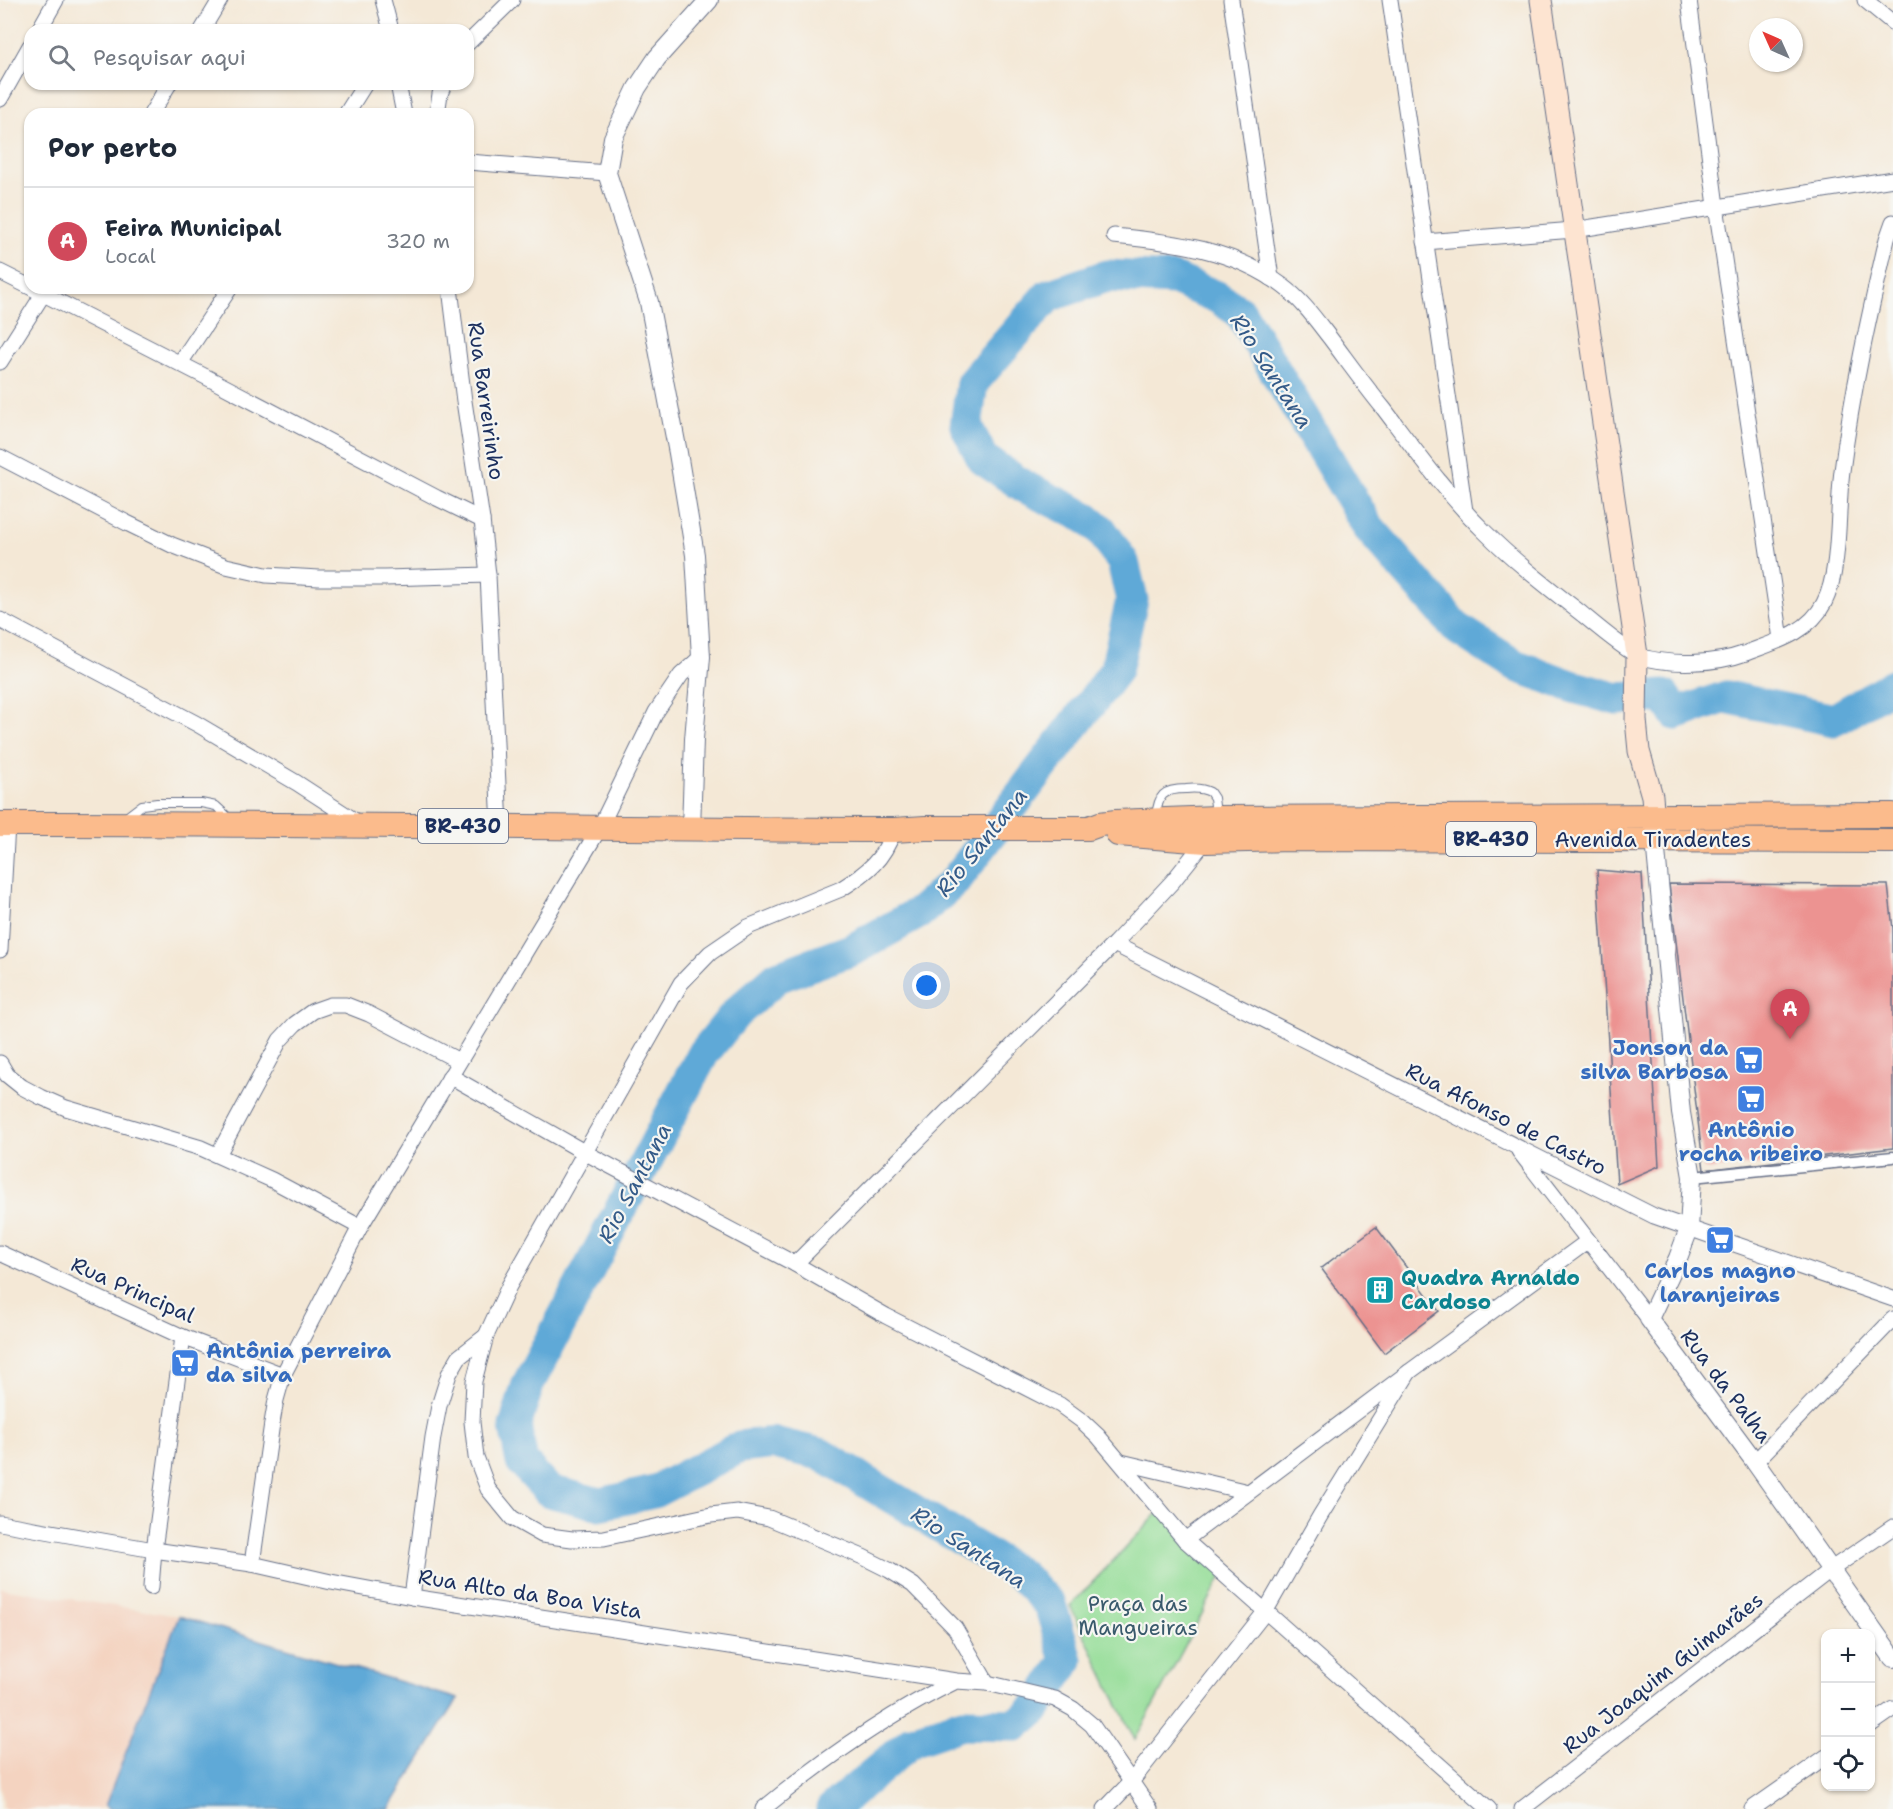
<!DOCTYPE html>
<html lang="pt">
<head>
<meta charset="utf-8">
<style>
	body { margin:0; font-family:"Shantell Sans",sans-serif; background:#f6f6f7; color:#1f2937 }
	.controls { position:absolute; right:18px; bottom:18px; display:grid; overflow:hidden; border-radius:12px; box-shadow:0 2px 4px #0004 }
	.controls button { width:54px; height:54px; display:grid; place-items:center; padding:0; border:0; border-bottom:2px solid #e0e1e3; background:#fff; color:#1f2937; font:30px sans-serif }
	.compass { position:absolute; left:1749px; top:18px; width:54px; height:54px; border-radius:50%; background:#fff; box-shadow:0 2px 4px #0004; rotate:315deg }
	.you { position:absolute; left:927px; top:986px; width:21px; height:21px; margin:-15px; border:4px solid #fff; border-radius:50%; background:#1a73e8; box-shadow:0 0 0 9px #1a73e833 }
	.badge { display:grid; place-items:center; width:39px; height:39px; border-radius:50%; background:#d1495b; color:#fff; font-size:20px; font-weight:700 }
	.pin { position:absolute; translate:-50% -50px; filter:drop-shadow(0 2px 3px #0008) }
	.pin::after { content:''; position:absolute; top:32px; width:21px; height:18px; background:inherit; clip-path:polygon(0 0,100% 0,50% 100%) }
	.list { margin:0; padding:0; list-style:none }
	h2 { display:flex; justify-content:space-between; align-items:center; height:78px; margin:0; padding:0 24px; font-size:26px }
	h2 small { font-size:20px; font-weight:400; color:#747a83 }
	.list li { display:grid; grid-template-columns:39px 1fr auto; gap:18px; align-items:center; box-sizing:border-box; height:108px; padding:0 24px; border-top:2px solid #e0e1e3 }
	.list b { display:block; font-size:22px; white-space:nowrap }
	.list p { margin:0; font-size:20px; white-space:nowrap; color:#747a83 }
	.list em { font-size:20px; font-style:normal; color:#747a83 }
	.icon { flex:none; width:33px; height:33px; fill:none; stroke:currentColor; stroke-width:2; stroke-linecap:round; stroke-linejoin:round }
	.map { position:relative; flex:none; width:1893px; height:1809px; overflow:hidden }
	.search { position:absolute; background:#fff; box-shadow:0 2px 4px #0004; left:24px; top:24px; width:450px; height:66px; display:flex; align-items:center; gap:15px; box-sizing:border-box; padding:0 21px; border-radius:18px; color:#747a83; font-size:22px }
	.panel { position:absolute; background:#fff; box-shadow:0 2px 4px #0004; left:24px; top:108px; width:450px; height:186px; border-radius:18px }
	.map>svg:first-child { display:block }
	.built { fill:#f4d3c0 }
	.green { fill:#94dd97; stroke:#58867a; stroke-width:1.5 }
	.water { fill:#5fa9d7; stroke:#3d6c9a; stroke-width:1.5 }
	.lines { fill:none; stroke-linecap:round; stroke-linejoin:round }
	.river { stroke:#5fa9d7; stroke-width:33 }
	.building { fill:#ec9391 }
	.service-casing { stroke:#677088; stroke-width:10 }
	.pedestrian-casing { stroke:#677088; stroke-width:13 }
	.minor-casing { stroke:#677088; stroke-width:17 }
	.tertiary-casing { stroke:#677088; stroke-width:20 }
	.secondary-casing { stroke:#677088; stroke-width:23 }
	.primary-casing { stroke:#677088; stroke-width:26 }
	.service { stroke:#fff; stroke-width:8 }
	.pedestrian { stroke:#fff; stroke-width:10 }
	.minor { stroke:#fff; stroke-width:15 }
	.tertiary { stroke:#fff; stroke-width:18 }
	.secondary { stroke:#fde4d1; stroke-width:21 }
	.primary { stroke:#fbbb8c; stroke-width:24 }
	.labels { text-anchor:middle; stroke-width:4.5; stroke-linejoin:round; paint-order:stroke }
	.shield { fill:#f6f6f2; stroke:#5d6b8a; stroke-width:1.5 }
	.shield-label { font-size:20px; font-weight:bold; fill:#1b2f5e }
	.street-label { font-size:21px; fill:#1b2f5e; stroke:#f6f6f2 }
	.shop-label { font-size:21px; font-weight:bold; fill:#366cbe; stroke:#f6f6f2 }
	.culture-label { font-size:21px; font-weight:bold; fill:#0d838f; stroke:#f6f6f2; text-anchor:start }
	.park-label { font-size:21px; fill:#395a6c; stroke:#f6f6f2 }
	.water-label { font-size:22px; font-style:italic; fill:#335a88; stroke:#f6f6f2 }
</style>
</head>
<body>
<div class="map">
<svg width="1893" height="1809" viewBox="0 0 1893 1809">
	<rect width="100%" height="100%" fill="#f6f6f2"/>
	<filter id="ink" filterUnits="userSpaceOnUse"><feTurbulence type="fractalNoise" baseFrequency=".0167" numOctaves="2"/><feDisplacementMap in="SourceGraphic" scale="12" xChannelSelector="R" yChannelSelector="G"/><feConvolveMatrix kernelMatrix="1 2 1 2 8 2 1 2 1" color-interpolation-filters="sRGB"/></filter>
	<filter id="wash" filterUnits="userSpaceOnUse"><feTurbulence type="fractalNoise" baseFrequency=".008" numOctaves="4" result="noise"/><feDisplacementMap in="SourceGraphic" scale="24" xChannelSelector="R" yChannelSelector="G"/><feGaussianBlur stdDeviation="1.35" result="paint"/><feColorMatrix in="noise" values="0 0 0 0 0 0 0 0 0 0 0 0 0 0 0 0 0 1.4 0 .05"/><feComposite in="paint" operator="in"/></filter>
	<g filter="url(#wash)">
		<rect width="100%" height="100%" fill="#f4e8d6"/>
		<path class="built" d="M0,1588L179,1616L105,1806L100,1809H4L0,1779Z"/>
		<path class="green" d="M1163,1508L1229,1563L1135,1740L1070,1606Z"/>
		<path class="water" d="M179,1616L458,1699L389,1809H110L105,1806Z"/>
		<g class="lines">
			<path class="river" d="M832,1809L912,1741L962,1724L1016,1725L1036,1708L1067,1660L1050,1605L1021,1575L820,1454L774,1443L740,1447L654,1492L600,1504L549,1491L522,1462L515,1426L528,1384L703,1054L736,1013L777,977L854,949L920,912L955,881L1116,670L1132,600L1123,562L1101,530L1087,518L1025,487L983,459L966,426L972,383L1048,296L1107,276L1174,279L1217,297L1240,312L1369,528L1458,629L1514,665L1574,687L1617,699L1664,696L1676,714L1726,697L1834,720L1893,685"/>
		</g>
		<g id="blocks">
			<g class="building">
				<path d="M1597,870L1642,874L1659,1166L1617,1184Z"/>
				<path d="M1669,884L1888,885L1893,929V1148L1704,1170Z"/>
				<path d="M1376,1227L1439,1311L1384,1353L1321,1268Z"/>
			</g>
		</g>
	</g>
	<g filter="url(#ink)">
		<use href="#blocks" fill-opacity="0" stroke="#677088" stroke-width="1.5"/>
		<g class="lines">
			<g class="service-casing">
				<g id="service">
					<path d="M1156,817C1158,795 1163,789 1186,789C1194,788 1202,788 1210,792L1214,798L1216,814"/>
					<path d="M125,818L142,805L157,803H201L216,806L231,820"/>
				</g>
			</g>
			<g class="pedestrian-casing">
				<path id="pedestrian" d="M1692,1177L1893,1157"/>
			</g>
			<g class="minor-casing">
				<g id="minor">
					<path d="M383,0L391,30"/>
					<path d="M1231,0L1271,278"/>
					<path d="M1390,0L1465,511"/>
					<path d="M1689,0L1716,206L1781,639"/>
					<path d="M1865,0L1893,23"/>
					<path d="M39,30L56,0"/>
					<path d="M202,30L220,0"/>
					<path d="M468,43L512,0"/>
					<path d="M398,84L404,114"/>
					<path d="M0,99L30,46"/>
					<path d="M151,114L169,84"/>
					<path d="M346,114L365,84"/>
					<path d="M437,114L440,94L444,84"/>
					<path d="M468,162L607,173"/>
					<path d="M1114,236C1173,242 1234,249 1283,286C1302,300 1316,320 1330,338C1348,362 1365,386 1384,409C1415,450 1448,496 1485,532C1515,562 1549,588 1582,614C1594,624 1626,651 1639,656C1670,666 1716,664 1746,653C1775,642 1809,633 1824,603C1841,571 1837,508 1842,471C1852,392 1869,316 1887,239L1893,222"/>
					<path d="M1425,242L1574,230L1893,179"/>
					<path d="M0,272L30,287"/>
					<path d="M32,288L210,379L437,498L482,520L488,575L500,827"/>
					<path d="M450,288L464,401L482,520"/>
					<path d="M0,362L47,288"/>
					<path d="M180,363L230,288"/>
					<path d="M0,457L127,523L172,545L226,566L266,575L319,578H385L488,575"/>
					<path d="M0,620L197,724L297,783L360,824"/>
					<path d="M894,830C883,860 868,872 841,889L748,927L710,953L681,983L509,1286L486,1336L474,1381L472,1422L476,1457L488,1489L512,1518L542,1535L572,1539L604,1538L711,1515L737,1512L769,1518L863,1557L889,1570L913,1585L955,1628L987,1683"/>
					<path d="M1114,944L1654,1216L1893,1299"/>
					<path d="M0,950L7,824"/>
					<path d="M0,1063L7,1075L22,1087L41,1097L66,1108L201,1148L272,1180L360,1227"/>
					<path d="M450,1076L584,1152L795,1264L886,1316L1060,1405L1082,1421L1098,1436L1185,1540L1489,1809"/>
					<path d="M1519,1151L1649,1319"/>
					<path d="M218,1155L280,1040L295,1024L313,1011L330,1005H346L369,1014L459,1061"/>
					<path d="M0,1253L183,1337L283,1375"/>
					<path d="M795,1264L1114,944L1173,881L1209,836"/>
					<path d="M1121,1462L1248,1492"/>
					<path d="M1755,1462L1893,1319"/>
					<path d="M0,1523L154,1550L252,1564L331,1582L412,1597L956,1681L987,1683L1055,1699L1073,1709L1092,1725L1150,1809"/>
					<path d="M1185,1540L1409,1372L1588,1241"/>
					<path d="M252,1564L272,1423L276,1400L283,1375L360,1227L599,829L656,712L681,675L701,657"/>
					<path d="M151,1587L154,1550L183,1337"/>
					<path d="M412,1597L433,1437L439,1406L449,1374L459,1357L486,1336"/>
					<path d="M1870,1725L1893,1709"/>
					<path d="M763,1809C823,1760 886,1715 956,1681"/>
					<path d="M1105,1809L1131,1782L1265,1612L1320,1516L1409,1372"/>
					<path d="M1522,1809L1830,1570L1893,1527"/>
					<path d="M1752,1809L1826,1757"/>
				</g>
			</g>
			<g class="tertiary-casing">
				<g id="tertiary">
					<path d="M691,829L694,739L701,657L695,555L678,453L649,302L607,173L613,138L637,88L657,58L709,0"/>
					<path d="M1655,840L1681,1113L1692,1177L1689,1229L1678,1258L1649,1319L1755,1462L1893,1658"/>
				</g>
			</g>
			<g class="secondary-casing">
				<path id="secondary" d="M1541,0L1637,655L1636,720L1639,751L1652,796L1655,833"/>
			</g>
			<g class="primary-casing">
				<g id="primary">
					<path d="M0,824C298,823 596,829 894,830L925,828H1089L1100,824L1116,822L1216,818L1893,815"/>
					<path d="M1118,834L1206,841L1289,839L1893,841"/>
				</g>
			</g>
			<use href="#service" class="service"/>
			<use href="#pedestrian" class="pedestrian"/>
			<use href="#minor" class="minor"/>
			<use href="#tertiary" class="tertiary"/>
			<use href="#secondary" class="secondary"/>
			<use href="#primary" class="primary"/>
		</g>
	</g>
	<defs>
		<g id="supermarket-square" transform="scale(1.5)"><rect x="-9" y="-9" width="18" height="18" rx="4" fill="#3f7fe0" stroke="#f6f6f2"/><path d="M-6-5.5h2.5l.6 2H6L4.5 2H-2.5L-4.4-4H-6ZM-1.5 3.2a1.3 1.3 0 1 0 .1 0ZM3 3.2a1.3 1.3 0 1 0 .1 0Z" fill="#fff"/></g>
		<g id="building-square" transform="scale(1.5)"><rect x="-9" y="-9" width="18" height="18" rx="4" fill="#0f9aa8" stroke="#f6f6f2"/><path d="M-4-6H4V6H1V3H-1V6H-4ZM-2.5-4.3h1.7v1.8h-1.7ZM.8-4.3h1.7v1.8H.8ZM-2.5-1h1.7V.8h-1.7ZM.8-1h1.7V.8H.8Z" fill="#fff"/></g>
	</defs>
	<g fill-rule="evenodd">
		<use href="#supermarket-square" x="1749" y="1060"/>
		<use href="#supermarket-square" x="1751" y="1099"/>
		<use href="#supermarket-square" x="1720" y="1240"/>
		<use href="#building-square" x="1380" y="1290"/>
		<use href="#supermarket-square" x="185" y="1363"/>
	</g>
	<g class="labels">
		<g class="shield">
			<rect x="418" y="809" width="90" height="34" rx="4.5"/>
			<rect x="1446" y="822" width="90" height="34" rx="4.5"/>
		</g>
		<g class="shield-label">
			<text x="463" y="833">BR-430</text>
			<text x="1491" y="846">BR-430</text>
		</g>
		<g class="street-label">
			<text transform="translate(486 401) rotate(82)" y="7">Rua Barreirinho</text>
			<text x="1653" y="847">Avenida Tiradentes</text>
			<text transform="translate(1506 1119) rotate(27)" y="7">Rua Afonso de Castro</text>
			<text transform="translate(133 1290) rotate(24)" y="7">Rua Principal</text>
			<text transform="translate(1726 1386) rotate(53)" y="7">Rua da Palha</text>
			<text transform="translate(530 1594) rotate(9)" y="7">Rua Alto da Boa Vista</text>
			<text transform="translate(1663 1673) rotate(-38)" y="7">Rua Joaquim Guimarães</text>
		</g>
		<g class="shop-label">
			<text x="1728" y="1055" text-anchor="end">Jonson da<tspan x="1728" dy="24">silva Barbosa</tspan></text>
			<text x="1751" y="1137">Antônio<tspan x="1751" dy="24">rocha ribeiro</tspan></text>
			<text x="1720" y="1278">Carlos magno<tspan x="1720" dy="24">laranjeiras</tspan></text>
			<text x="206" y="1358" text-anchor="start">Antônia perreira<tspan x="206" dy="24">da silva</tspan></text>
		</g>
		<g class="culture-label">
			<text x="1401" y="1285">Quadra Arnaldo<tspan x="1401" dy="24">Cardoso</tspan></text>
		</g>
		<g class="park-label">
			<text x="1138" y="1611">Praça das<tspan x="1138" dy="24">Mangueiras</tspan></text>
		</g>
		<g class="water-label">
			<text transform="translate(1272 371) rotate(57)" y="8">Rio Santana</text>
			<text transform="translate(981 842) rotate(-51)" y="8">Rio Santana</text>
			<text transform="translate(634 1183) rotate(-62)" y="8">Rio Santana</text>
			<text transform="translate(969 1547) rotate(33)" y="8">Rio Santana</text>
		</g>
	</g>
</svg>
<div class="controls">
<button>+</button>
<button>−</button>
<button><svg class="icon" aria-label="locate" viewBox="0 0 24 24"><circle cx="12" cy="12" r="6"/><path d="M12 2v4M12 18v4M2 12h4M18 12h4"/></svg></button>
</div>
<svg class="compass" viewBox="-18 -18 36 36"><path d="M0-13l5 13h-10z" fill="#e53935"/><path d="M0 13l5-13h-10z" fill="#747a83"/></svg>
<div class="you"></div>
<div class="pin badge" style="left:1790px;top:1039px">A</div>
<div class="search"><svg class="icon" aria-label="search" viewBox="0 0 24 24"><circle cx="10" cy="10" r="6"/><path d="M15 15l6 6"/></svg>Pesquisar aqui</div>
<section class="panel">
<h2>Por perto<small></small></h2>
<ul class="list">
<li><span class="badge">A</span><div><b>Feira Municipal</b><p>Local</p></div><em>320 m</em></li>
</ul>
</section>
</div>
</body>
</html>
